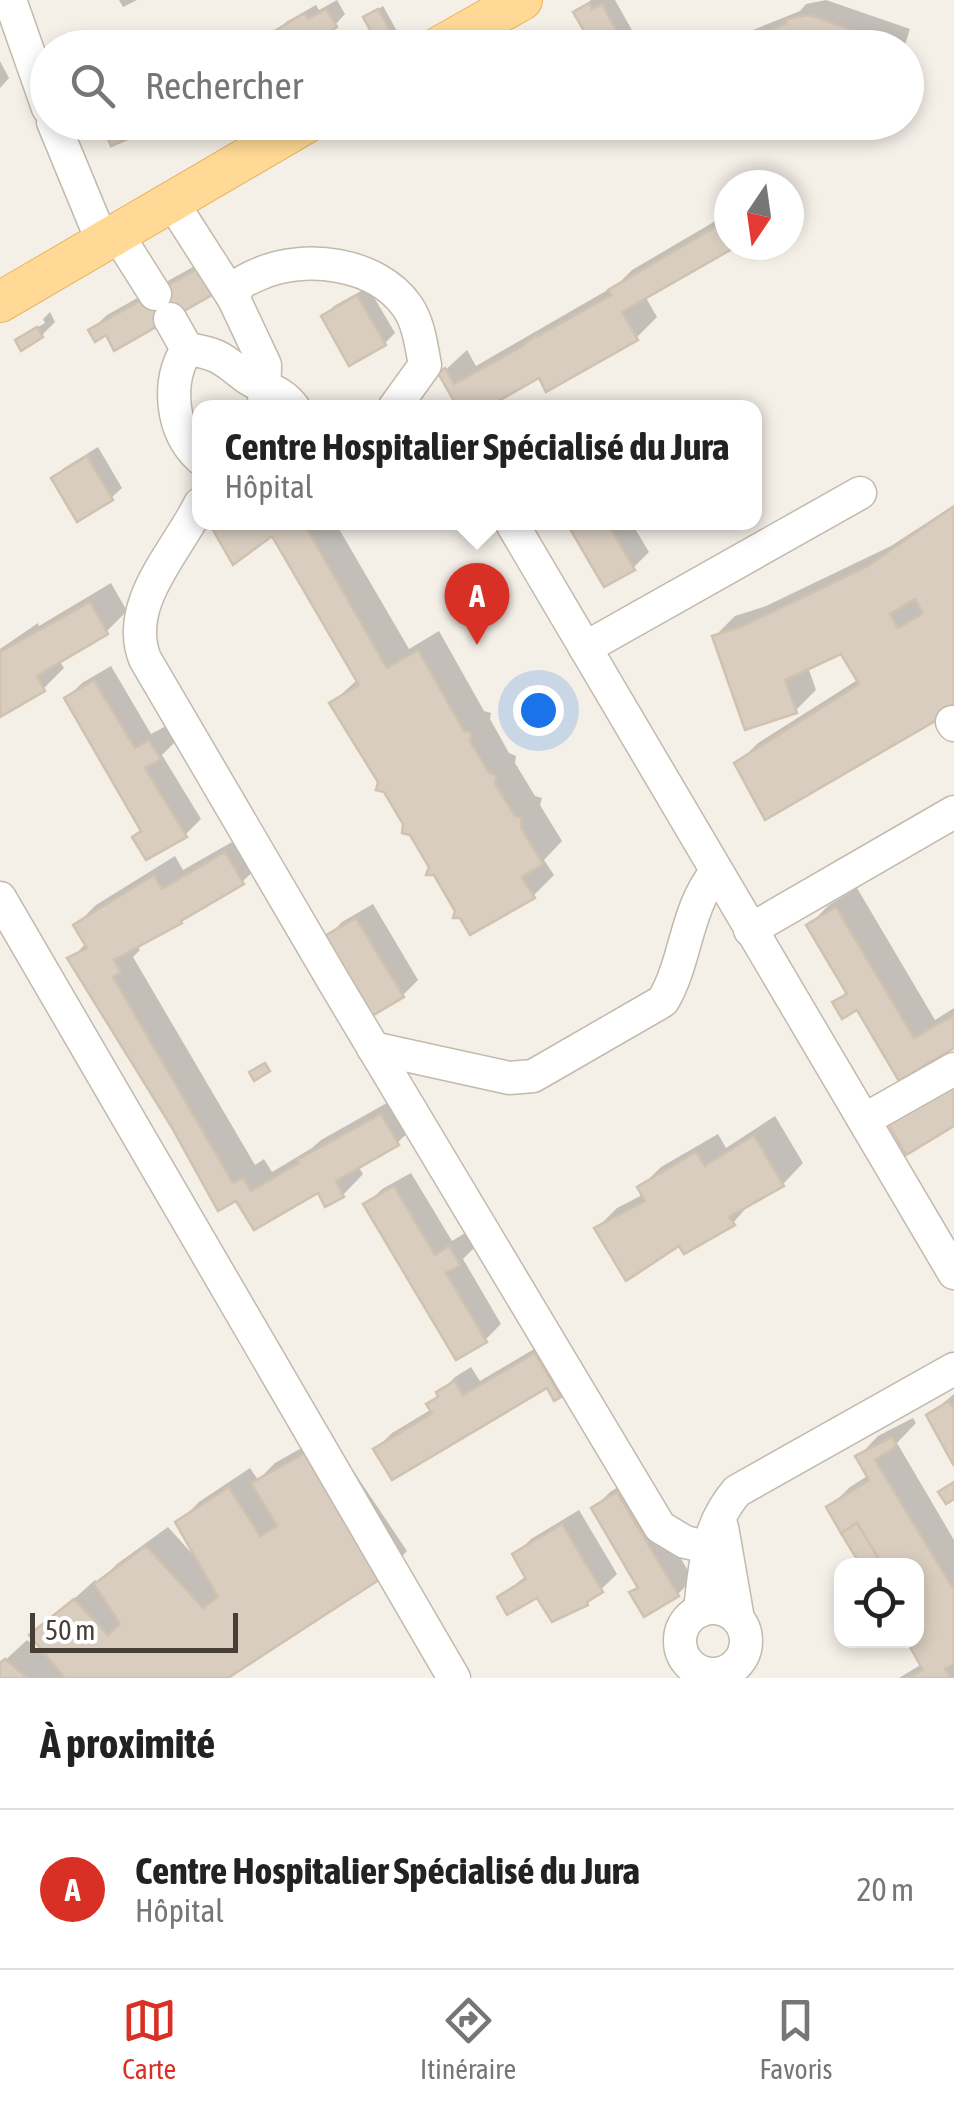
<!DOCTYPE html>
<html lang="fr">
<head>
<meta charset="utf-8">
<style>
	body { margin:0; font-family:"Asap Condensed",sans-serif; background:#f6f6f6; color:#222 }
	.controls { position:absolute; right:30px; bottom:30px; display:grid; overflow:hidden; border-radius:20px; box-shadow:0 5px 15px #0003 }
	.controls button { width:90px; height:90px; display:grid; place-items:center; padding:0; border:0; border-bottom:2px solid #e0e0e0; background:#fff; color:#222; font:50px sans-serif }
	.compass { position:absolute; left:714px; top:170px; width:90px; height:90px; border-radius:50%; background:#fff; box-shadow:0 5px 15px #0003; rotate:193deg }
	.scale { position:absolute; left:30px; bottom:25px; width:208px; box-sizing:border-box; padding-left:10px; border:5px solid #473f35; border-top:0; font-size:28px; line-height:35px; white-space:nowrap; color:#473f35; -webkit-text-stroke:8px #fff; paint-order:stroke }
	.you { position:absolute; left:538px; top:710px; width:35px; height:35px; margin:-25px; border:8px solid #fff; border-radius:50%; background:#1a73e8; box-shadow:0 0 0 15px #1a73e833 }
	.badge { display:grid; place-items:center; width:65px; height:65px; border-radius:50%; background:#d93025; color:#fff; font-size:32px; font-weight:700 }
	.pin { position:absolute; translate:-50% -82px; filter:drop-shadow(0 2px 5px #0008) }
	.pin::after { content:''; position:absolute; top:52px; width:35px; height:30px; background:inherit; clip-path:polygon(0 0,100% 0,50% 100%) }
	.popup { position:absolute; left:192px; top:400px; width:570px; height:130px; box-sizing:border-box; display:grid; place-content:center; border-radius:20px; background:#fff; filter:drop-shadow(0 2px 8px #0005); font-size:32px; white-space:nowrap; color:#767676 }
	.popup b { font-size:38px; color:#222 }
	.popup::after { content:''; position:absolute; left:50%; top:100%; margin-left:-20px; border:20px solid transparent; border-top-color:#fff }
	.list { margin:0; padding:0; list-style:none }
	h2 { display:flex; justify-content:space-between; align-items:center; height:130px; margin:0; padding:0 40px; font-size:42px }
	h2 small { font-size:32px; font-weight:400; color:#767676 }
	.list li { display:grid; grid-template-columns:65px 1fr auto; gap:30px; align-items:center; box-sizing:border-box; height:160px; padding:0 40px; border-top:2px solid #e0e0e0 }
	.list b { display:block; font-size:38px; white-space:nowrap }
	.list p { margin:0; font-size:32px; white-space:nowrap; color:#767676 }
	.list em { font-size:32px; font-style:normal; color:#767676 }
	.icon { flex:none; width:55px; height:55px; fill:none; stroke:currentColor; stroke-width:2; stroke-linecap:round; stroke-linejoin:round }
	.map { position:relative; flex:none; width:954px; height:1678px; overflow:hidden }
	.search { position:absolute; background:#fff; box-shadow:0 5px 15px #0003; left:30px; right:30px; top:30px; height:110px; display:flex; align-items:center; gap:25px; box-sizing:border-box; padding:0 35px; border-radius:55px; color:#767676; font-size:38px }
	.sheet { height:290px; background:#fff }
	nav { display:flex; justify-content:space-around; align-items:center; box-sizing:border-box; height:140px; border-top:2px solid #e0e0e0; background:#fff; font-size:28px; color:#767676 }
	nav a { display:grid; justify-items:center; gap:5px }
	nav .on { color:#d93025 }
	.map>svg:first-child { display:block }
	.shadow { fill:#0003 }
	.building { fill:#d9cdbf; stroke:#d1c1af; stroke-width:2.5; fill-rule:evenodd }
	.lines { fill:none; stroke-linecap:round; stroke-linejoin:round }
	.minor-casing { stroke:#c3b9ac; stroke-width:35 }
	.major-casing { stroke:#e8b561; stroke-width:42 }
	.minor { stroke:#fff; stroke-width:32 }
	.major { stroke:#ffd995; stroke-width:40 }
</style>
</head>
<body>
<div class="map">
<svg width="954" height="1678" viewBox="0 0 954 1678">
	<rect width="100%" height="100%" fill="#f4efe7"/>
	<g class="shadow">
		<path d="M119,0H137L123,7Z"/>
		<path d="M337,0L345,14L335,25L276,32L286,22L316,5L319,10Z"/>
		<path d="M591,0H615L642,48H596L576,13Z"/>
		<path d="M826,0L910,29L904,48H724L733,38L800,11L806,4Z"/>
		<path d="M383,6L397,31L393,36L366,17Z"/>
		<path d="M61,41L63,48H50L54,43Z"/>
		<path d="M0,61L9,78L0,88Z"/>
		<path d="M104,122H153L139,127L131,135Z"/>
		<path d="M729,213V245H734L645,296L657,317L636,338L540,374L481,408L441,374L467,350L476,366L618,284L632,270Z"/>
		<path d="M218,253L231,274L106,332L91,330L107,315Z"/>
		<path d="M368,287L395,333L385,343L324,316L334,306Z"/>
		<path d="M50,312L55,322L42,335L22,336L45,323L43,319Z"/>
		<path d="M560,400L564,408H546Z"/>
		<path d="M98,447L122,488L111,498L54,478L64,468Z"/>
		<path d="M954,505V707L737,764L758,743L859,679L842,651L808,667L816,690L795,711L715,636L735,616L766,606L891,546Z"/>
		<path d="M213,522H335L409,649L439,631L484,711L491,713L490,719L509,753L516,756L515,763L535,796L542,798L540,805L562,841L544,860L554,875L533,896L458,910L332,703L358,679L273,532Z"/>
		<path d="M569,522H631L649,552L633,568Z"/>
		<path d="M111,583L127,611L106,632L59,660L64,668L43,689L0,714V649L38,623L39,626Z"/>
		<path d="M111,666L151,734L166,726L175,742L162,755L201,819L185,835L143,829L67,698L82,683Z"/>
		<path d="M246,834L263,862L242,882L137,945L140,950L133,957L255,1165L264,1159L272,1172L312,1148L321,1140L401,1095L418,1123L397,1143L358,1166L363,1174L343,1195L319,1190L237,1197L174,1125L71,959L86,943L76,925L96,905L175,856L183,870Z"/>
		<path d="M857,888L935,1020L954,1008V1046L900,1077L858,1007L835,1003L848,990L809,925L829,905Z"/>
		<path d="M373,904L418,980L403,995L326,938L342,922Z"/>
		<path d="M775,1116L803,1163L783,1184L752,1201L733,1223L680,1243L597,1228L617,1208L644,1194L640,1188L661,1167L718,1134L726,1148Z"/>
		<path d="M411,1173L452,1241L465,1233L474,1248L463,1259L501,1324L485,1340L366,1205L382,1189Z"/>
		<path d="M551,1339L575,1380L560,1395L548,1385L376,1449L392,1433L432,1409L429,1404L455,1377L471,1367L480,1381Z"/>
		<path d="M954,1394V1460L929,1415Z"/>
		<path d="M913,1418L916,1423L897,1443L954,1540V1678H899L922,1664L916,1640V1566L829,1508L850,1487L869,1475L858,1457L878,1436Z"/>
		<path d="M328,1433L407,1551L387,1572L223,1678H0V1665L27,1640L47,1657L49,1655L33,1636L95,1580L98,1583L117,1564L168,1527L195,1557L178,1523L199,1502L250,1468L258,1480L275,1463Z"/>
		<path d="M633,1478L693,1579L678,1594L632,1593L640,1586L594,1508L610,1492Z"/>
		<path d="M579,1510L617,1574L587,1603L538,1594L500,1597L527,1575L515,1555L531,1539Z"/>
	</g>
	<g class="building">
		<path d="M589,3L592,9L602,4L626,48H594L573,12Z"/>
		<path d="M326,9L337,27L300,48H281L273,32L305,13L308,19Z"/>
		<path d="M378,9L394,38L379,46L363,17Z"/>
		<path d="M809,15L896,45L895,48H729L786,23L787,19Z"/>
		<path d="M101,122H126L132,137L111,146Z"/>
		<path d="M729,219V245H739L622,312L638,340L546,392L539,378L486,408H458L438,373L445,368L454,384L521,347L537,334L538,336L611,295L608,290Z"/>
		<path d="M201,267L217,292L114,351L106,335L95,342L88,330Z"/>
		<path d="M357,295L386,345L349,366L321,316Z"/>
		<path d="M37,327L43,337L21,351L15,340Z"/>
		<path d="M87,456L113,500L77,522L51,478Z"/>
		<path d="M954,506V710L765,820L734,763L859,684L841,654L785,680L797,713L745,730L712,636L743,626L868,566ZM915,599L923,613L898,628L890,614Z"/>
		<path d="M303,522L387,668L418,650L464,731L472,733L470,741L489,773L497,776L495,784L515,816L522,818L521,827L543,864L522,877L535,898L470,935L460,918H453L455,911L434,875H426L429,867L410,835L402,833L403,824L384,792L376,790L378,782L329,703L359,685L272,536L233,565L209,523Z"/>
		<path d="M566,522H607L635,570L604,587Z"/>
		<path d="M90,602L108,634L37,676L45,691L0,717V652Z"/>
		<path d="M94,680L135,748L149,740L161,759L145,768L187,837L146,860L132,837L141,831L64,698Z"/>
		<path d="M225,852L244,884L181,921L182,923L114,960L121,972L113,977L233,1183L243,1178L251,1191L299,1163L297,1160L381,1114L399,1145L336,1181L344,1197L325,1207L318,1193L254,1230L236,1201L218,1211L171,1126L67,958L87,948L73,925L154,875L162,889Z"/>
		<path d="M836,907L914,1038L954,1015V1048L899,1081L857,1010L842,1019L832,1002L847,994L806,925Z"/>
		<path d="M356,918L404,997L370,1017L323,937Z"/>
		<path d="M265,1063L270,1071L254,1081L249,1072Z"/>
		<path d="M954,1070V1126L906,1155L887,1122Z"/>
		<path d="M754,1135L784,1186L729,1217L735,1225L684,1254L679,1246L626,1281L594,1228L645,1201L637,1187L696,1152L705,1166Z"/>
		<path d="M394,1186L435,1255L449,1246L460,1265L446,1273L487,1342L456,1360L363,1204Z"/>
		<path d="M535,1353L561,1397L554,1401L547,1388L392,1480L373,1449L432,1413L426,1404L438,1397L436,1392L455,1381L463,1395Z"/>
		<path d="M949,1401L954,1409V1466L926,1415Z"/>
		<path d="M892,1437L897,1446L875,1460L954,1590V1664L945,1669L951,1678H909L923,1670L906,1640H916V1566H883L857,1523L841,1533L826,1507L869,1480L855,1456Z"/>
		<path d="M307,1452L388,1574L228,1678H65L29,1635L74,1599L108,1635L120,1624L94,1584L146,1546L203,1608L218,1597L175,1522L229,1487L260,1536L277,1526L251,1483Z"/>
		<path d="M954,1482V1499L946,1504L938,1492Z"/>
		<path d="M617,1492L679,1596L644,1617L629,1592L638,1588L591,1508Z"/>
		<path d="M857,1523L883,1566H861L841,1533Z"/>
		<path d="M562,1524L603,1592L587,1602L588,1605L552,1622L537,1598L507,1615L497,1597L526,1579L512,1554Z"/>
		<path d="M5,1659L27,1678H0V1663Z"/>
	</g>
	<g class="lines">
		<g class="minor-casing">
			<g id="minor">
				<path d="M10,0L48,108"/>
				<path d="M53,122L103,243"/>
				<path d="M172,202L234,299"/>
				<path d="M117,234L155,294"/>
				<path d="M170,319L187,349"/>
				<path d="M187,349C220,354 221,358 246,377C264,390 279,388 294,408"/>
				<path d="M187,349C166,382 171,431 200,458"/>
				<path d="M264,408L265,365L234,299C236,283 245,280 259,274C304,254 376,262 407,306C419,323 421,345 425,365L394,408"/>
				<path d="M200,504C177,551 123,604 145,659L334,982L660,1527L685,1542L707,1547"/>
				<path d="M511,522L954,1273"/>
				<path d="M585,648L860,493"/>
				<path d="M952,722L954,725"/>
				<path d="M0,898L454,1678"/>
				<path d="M750,930L954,812"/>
				<path d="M373,1048L509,1078L533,1076L663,1001C687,960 685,910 716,872"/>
				<path d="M864,1120L954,1069"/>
				<path d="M722,1527L738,1619"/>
				<circle cx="713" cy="1641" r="33"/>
				<path d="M700,1611C705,1566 706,1527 737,1491L954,1369"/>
			</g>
		</g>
		<g class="major-casing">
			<g id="major">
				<path d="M437,48L522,0"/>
				<path d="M0,302L308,122"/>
			</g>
		</g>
		<use href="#minor" class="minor"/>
		<use href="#major" class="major"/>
	</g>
</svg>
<div class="controls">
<button><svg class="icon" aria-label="locate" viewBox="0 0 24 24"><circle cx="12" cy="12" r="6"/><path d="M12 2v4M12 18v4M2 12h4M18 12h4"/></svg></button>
</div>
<svg class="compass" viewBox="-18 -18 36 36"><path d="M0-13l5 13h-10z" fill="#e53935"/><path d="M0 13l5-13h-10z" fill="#767676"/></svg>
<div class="scale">50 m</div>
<div class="you"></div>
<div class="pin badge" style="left:477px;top:645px">A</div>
<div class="popup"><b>Centre Hospitalier Spécialisé du Jura</b>Hôpital</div>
<div class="search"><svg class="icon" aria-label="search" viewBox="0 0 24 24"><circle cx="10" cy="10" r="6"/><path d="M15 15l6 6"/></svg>Rechercher</div>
</div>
<section class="sheet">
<h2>À proximité<small></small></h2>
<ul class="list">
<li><span class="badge">A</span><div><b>Centre Hospitalier Spécialisé du Jura</b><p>Hôpital</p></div><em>20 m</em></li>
</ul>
</section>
<nav>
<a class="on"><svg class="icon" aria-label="map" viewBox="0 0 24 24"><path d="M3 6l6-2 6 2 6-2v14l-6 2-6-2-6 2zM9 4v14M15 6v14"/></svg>Carte</a>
<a><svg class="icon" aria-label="directions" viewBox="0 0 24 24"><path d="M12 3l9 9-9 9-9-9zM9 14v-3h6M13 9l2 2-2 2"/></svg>Itinéraire</a>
<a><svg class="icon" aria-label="saved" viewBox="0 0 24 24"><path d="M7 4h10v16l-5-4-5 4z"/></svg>Favoris</a>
</nav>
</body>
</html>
